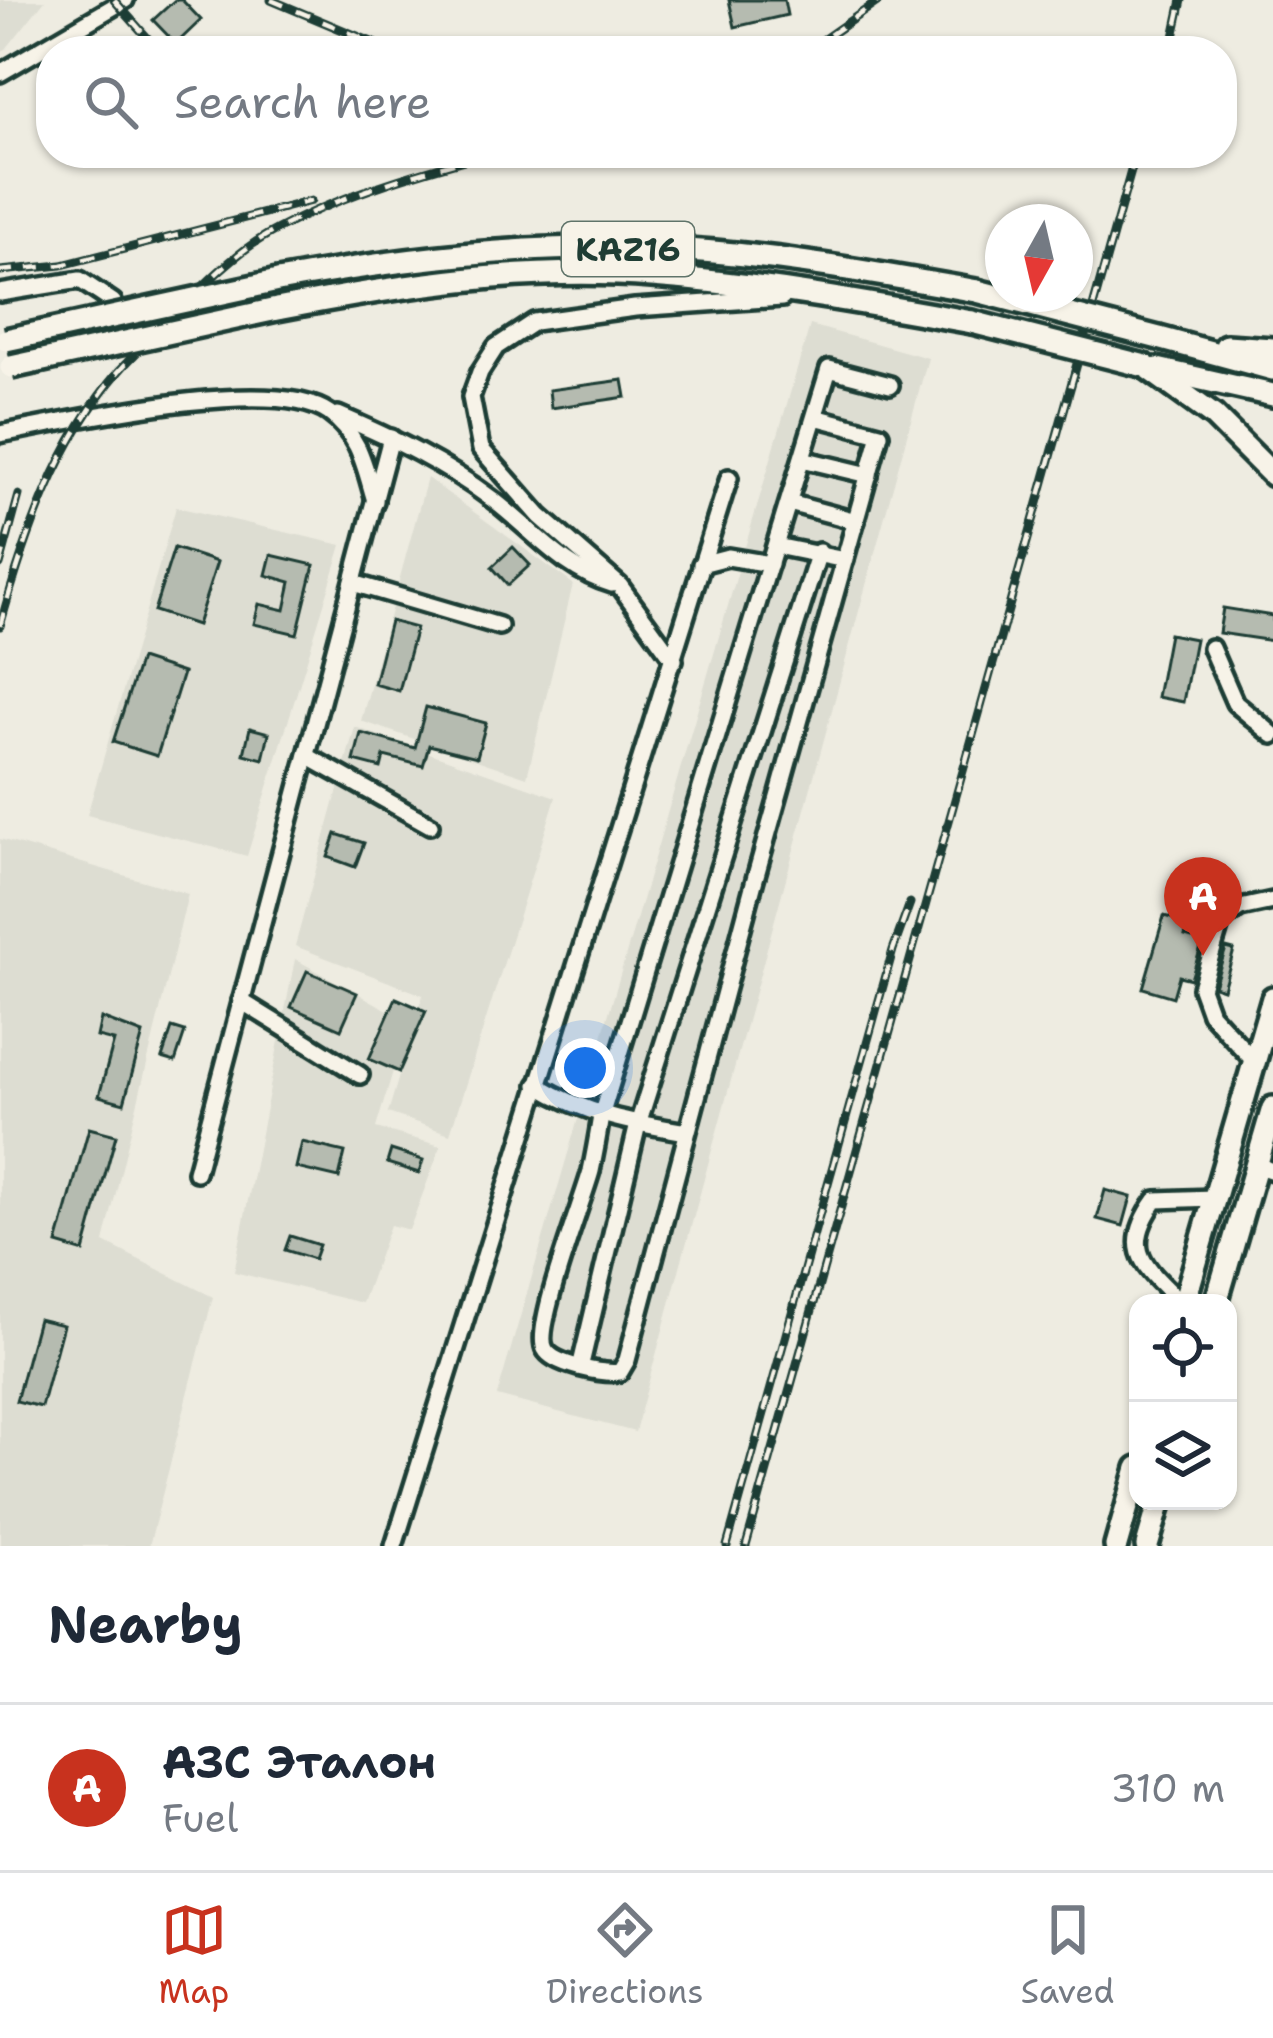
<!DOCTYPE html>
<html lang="en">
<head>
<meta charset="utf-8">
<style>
	body { margin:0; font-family:"Shantell Sans",sans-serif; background:#f6f6f7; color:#1f2937 }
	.controls { position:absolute; right:36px; bottom:36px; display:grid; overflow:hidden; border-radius:24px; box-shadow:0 3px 9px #0004 }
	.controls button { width:108px; height:108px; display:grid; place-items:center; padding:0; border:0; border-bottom:3px solid #e0e1e3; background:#fff; color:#1f2937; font:60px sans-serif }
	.compass { position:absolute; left:985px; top:204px; width:108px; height:108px; border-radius:50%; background:#fff; box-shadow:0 3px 9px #0004; rotate:188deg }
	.you { position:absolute; left:585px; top:1068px; width:42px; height:42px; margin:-30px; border:9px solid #fff; border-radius:50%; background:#1a73e8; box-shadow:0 0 0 18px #1a73e833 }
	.badge { display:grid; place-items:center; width:78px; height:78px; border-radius:50%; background:#c8321e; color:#fff; font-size:39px; font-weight:700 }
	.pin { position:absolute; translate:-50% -99px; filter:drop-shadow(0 3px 6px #0008) }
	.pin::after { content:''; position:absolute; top:63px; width:42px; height:36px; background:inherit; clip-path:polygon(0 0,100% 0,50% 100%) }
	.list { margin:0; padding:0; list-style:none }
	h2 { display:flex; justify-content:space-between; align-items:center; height:156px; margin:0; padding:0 48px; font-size:51px }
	h2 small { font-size:39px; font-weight:400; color:#747a83 }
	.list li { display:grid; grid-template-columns:78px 1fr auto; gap:36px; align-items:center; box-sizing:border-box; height:168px; padding:0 48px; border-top:3px solid #e0e1e3 }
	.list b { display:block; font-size:45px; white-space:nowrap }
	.list p { margin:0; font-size:39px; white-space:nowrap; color:#747a83 }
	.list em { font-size:39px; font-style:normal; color:#747a83 }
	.icon { flex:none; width:66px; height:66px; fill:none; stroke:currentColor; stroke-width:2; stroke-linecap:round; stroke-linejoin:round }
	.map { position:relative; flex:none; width:1273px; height:1546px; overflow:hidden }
	.search { position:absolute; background:#fff; box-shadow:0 3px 9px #0004; left:36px; right:36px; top:36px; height:132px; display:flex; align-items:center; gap:30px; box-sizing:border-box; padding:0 42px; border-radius:48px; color:#747a83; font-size:45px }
	.sheet { height:324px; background:#fff }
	nav { display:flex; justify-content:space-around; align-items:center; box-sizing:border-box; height:168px; border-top:3px solid #e0e1e3; background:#fff; font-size:33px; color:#747a83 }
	nav a { display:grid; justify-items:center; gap:6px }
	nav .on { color:#c8321e }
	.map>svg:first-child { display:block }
	.built { fill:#ddddd2 }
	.building { fill:#b5bbb0; stroke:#1f3d34; stroke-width:3 }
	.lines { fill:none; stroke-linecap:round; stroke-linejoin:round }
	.minor-casing { stroke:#1f3d34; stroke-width:24 }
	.highway-casing { stroke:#1f3d34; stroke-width:30 }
	.minor { stroke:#f7f3e8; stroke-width:15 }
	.highway { stroke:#f7f3e8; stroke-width:21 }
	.rail-casing { stroke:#1f3d34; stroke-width:9 }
	.rail { stroke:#f7f3e8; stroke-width:4.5; stroke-dasharray:14; stroke-linecap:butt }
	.highway-bridge-casing { stroke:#1f3d34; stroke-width:30; stroke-linecap:butt }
	.highway-bridge { stroke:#f7f3e8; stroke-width:21 }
	.labels { text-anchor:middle; stroke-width:12; stroke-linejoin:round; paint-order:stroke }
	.shield { fill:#f7f3e8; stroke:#60746a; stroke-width:3 }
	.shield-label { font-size:33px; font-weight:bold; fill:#1f3d34 }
</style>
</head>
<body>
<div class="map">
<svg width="1273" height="1546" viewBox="0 0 1273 1546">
	<rect width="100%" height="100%" fill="#eeece1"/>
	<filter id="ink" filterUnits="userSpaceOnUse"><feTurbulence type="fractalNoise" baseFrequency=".00833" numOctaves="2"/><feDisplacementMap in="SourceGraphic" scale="24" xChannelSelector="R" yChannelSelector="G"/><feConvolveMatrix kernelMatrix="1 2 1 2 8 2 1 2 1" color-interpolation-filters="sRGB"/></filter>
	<g filter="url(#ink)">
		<g class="built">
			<path d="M0,0H45L6,49L0,52Z"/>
			<path d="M810,325L928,358L635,1432L497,1396Z"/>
			<path d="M427,478L573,584L527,777L361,721Z"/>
			<path d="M176,507L342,545L247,856L87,815Z"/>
			<path d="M355,727L556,797L450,1134L388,1113L423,995L295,946Z"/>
			<path d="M0,839L188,894L104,1242L213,1297L149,1546H0Z"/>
			<path d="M295,959L408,1021L376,1128L441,1146L409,1230L390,1225L362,1303L234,1272Z"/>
		</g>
		<g class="building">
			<path d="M175,0H182L201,20L176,44L153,20Z"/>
			<path d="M729,0H784L787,15L735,27Z"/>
			<path d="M623,380L626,397L551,408L549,390Z"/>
			<path d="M513,547L530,565L508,585L492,567Z"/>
			<path d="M174,548L217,562L197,625L154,611Z"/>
			<path d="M271,555L314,565L297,634L254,624L259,604L285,610L291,582L266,575Z"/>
			<path d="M1223,608L1273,616V641L1219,633Z"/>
			<path d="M390,621L416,628L399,691L374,684Z"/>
			<path d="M1169,634L1195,639L1183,702L1157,697Z"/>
			<path d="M140,659L183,673L157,756L113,742Z"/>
			<path d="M426,707L486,723L477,757L429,745L423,766L384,756L381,768L354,761L361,733L415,748Z"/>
			<path d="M250,728L269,733L263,759L244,754Z"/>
			<path d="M336,834L364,843L355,867L328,857Z"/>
			<path d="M1164,916L1189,923L1185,936L1203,941L1191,979L1179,976L1173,997L1143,988Z"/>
			<path d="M1226,948L1234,950L1223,989L1214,986Z"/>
			<path d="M307,971L357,993L341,1029L291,1007Z"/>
			<path d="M396,998L426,1011L399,1072L369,1059Z"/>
			<path d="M101,1018L143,1034L124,1103L99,1096L114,1041L97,1037Z"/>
			<path d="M172,1028L185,1032L175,1062L162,1058Z"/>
			<path d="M89,1128L116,1135L84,1252L57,1244Z"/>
			<path d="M302,1142L345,1152L339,1178L296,1168Z"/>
			<path d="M391,1150L423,1160L419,1173L387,1163Z"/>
			<path d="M1105,1190L1131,1197L1123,1226L1097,1219Z"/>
			<path d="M290,1236L319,1245L314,1259L285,1250Z"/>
			<path d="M38,1319L63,1325L41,1407L16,1401Z"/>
		</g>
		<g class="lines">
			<g class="minor-casing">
				<g id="minor">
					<path d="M0,73L125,0"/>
					<path d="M0,293L80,280L113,302"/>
					<path d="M338,415C394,439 444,463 492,499C532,529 562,569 612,584"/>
					<path d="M815,417L880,434L755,879L627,1360L620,1372C603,1374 553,1365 545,1349C533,1328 583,1201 591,1171C595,1153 598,1135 601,1116L829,369L890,385"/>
					<path d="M0,434C68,421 274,374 329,413C360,435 365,468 375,501"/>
					<path d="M802,459L869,475"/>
					<path d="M789,503L856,521"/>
					<path d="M776,546L845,560"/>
					<path d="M701,564L728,557L770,564"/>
					<path d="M353,583L499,626"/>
					<path d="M1211,648L1235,703L1273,735"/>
					<path d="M674,660L620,586L540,516L481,449L471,397L480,372L496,347L534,322L635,308L782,298"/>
					<path d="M307,756L430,825"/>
					<path d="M241,1001L360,1075"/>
					<path d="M1253,1060L1210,1013L1201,988L1221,921L1240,908L1273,901"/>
					<path d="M537,1085C585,1114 632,1123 687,1132"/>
					<path d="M1255,1165L1273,1171"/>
					<path d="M196,1172L391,438"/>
					<path d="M1181,1303C1146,1267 1119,1251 1156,1200L1214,1198"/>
					<path d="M581,1364L638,1124L819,552"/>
					<path d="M394,1546L729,478"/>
				</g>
			</g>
			<g class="highway-casing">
				<g id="highway">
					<path d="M278,281C401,258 526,245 651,248C761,252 869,272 977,291"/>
					<path d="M277,309C400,285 527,266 652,276C760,284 866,303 972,322"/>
					<path d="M1159,338L1273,369"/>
					<path d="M1226,346L1273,349"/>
					<path d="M1145,366L1214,416L1273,475"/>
					<path d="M1157,369L1273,395"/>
					<path d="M1184,1303L1273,998"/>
					<path d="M1216,1303L1273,1108"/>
					<path d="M1116,1546L1138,1468"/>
					<path d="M1147,1546L1160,1501"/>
				</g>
			</g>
			<use href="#minor" class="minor"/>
			<use href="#highway" class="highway"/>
			<g class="rail-casing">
				<g id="rail">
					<path d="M114,0L159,51"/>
					<path d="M271,0L393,51"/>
					<path d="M807,51L880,0"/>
					<path d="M1171,51L1182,0"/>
					<path d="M0,271L62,265L311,201"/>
					<path d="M0,565L19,495"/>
					<path d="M0,626C25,537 57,443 119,371C137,351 158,332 177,312C204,285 233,255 267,235C334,197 415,173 490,153"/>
					<path d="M727,1546L893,950L910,903"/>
					<path d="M746,1546L1136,153"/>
				</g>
			</g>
			<use href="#rail" class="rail"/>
			<g class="highway-bridge-casing">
				<g id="highway-bridge">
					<path d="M977,291L1159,338"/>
					<path d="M972,322L1145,366"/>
					<path d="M6,340L278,281"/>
					<path d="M11,367L277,309"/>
				</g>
			</g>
			<use href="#highway-bridge" class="highway-bridge"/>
		</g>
	</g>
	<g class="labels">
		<rect class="shield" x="562" y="222" width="132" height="54" rx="9"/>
		<g class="shield-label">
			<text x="628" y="261">KAZ16</text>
		</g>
	</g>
</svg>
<div class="controls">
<button><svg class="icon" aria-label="locate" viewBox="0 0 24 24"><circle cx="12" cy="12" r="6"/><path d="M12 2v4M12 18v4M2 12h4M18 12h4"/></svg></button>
<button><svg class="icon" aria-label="layers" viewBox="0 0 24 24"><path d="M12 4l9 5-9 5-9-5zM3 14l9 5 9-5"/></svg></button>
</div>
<svg class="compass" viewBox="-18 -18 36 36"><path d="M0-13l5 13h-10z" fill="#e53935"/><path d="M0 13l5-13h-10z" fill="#747a83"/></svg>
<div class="you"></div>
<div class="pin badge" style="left:1203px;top:956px">A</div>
<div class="search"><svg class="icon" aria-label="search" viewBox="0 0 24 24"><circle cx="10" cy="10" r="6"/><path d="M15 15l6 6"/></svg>Search here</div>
</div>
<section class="sheet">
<h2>Nearby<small></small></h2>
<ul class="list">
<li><span class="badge">A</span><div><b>АЗС Эталон</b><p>Fuel</p></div><em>310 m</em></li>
</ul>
</section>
<nav>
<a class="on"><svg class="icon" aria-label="map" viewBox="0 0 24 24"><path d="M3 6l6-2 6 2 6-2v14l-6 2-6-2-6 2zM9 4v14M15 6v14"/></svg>Map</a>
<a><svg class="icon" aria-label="directions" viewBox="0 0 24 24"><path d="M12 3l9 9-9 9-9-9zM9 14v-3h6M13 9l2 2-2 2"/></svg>Directions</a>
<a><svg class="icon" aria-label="saved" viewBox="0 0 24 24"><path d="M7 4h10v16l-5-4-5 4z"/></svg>Saved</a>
</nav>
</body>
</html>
